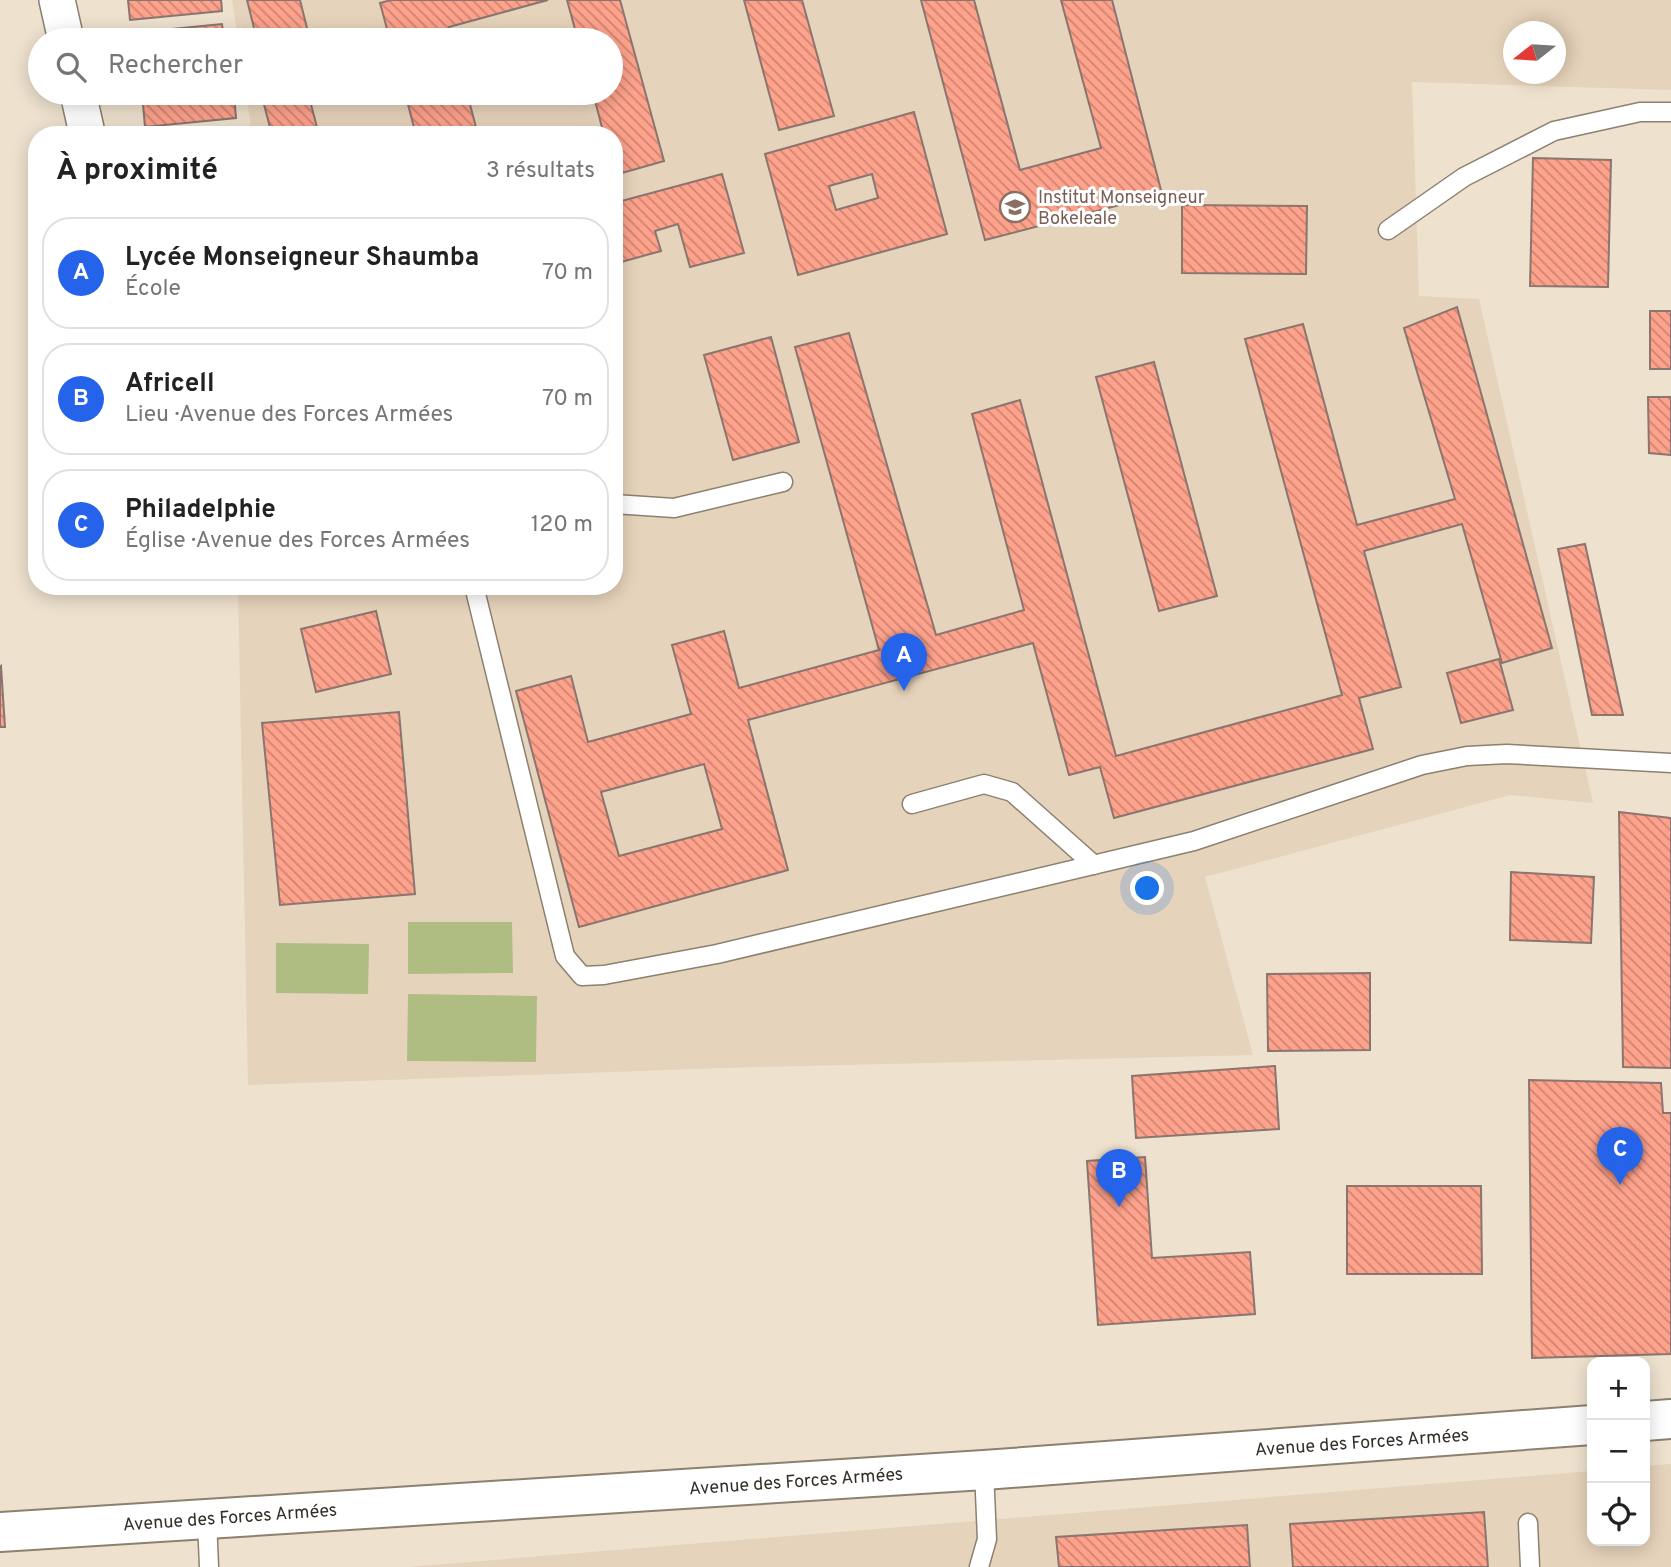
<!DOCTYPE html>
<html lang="fr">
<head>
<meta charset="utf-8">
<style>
	body { margin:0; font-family:Overpass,sans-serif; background:#f6f6f6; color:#222 }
	.controls { position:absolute; right:21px; bottom:21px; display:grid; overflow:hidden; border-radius:14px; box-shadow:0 4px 18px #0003 }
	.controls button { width:63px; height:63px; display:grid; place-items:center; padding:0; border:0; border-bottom:2px solid #e0e0e0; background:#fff; color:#222; font:35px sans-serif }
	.compass { position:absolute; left:1503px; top:21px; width:63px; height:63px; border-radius:50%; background:#fff; box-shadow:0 4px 18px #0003; rotate:253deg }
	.you { position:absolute; left:1148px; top:889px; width:24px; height:24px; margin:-18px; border:5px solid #fff; border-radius:50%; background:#1a73e8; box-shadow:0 0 0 10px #1a73e833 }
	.badge { display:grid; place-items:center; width:46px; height:46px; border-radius:50%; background:#2563eb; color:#fff; font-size:23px; font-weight:700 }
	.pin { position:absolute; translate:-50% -58px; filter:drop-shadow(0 2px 4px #0008) }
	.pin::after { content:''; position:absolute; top:37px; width:24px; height:21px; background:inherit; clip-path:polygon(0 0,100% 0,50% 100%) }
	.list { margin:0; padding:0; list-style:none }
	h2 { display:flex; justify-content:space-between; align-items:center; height:91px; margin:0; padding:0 28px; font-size:30px }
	h2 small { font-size:23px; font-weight:400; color:#767676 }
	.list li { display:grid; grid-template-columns:46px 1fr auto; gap:21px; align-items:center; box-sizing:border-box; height:112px; margin:0 14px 14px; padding:0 14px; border:2px solid #e0e0e0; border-radius:28px }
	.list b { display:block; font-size:26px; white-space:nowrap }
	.list p { margin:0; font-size:23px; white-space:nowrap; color:#767676 }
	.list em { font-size:23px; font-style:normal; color:#767676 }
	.icon { flex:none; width:38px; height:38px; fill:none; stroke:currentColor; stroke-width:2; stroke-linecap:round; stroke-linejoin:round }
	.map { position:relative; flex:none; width:1671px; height:1567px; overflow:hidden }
	.search { position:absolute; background:#fff; box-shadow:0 4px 18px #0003; left:28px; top:28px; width:595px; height:77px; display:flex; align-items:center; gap:18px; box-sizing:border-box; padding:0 24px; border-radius:38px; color:#767676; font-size:26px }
	.panel { position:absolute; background:#fff; box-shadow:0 4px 18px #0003; left:28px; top:126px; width:595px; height:469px; border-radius:28px }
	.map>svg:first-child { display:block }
	.built { fill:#e6d3bb; fill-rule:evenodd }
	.garden { fill:#afbd82 }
	.building { fill:url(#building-back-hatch); stroke:#8a756f; stroke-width:2; fill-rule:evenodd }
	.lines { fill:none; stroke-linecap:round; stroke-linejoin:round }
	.lane-casing { stroke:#8c806f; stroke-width:21 }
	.street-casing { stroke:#8c806f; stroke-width:38 }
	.secondary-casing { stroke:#8c806f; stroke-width:42 }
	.lane { stroke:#fff; stroke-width:18 }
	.street { stroke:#fff; stroke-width:35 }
	.secondary { stroke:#fff; stroke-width:38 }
	.labels { text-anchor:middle; stroke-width:6; stroke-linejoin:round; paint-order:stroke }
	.education-label { font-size:18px; fill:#785e54; stroke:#fff; text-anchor:start }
	.street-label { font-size:18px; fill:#332e27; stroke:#fff }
</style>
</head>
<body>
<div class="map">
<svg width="1671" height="1567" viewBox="0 0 1671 1567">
	<defs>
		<pattern id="building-back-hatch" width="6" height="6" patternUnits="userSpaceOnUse" patternTransform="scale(1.75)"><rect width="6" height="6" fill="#fea28c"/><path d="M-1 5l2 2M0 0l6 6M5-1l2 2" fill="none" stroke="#ce8472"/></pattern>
	</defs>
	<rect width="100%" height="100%" fill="#eee1ce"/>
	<g class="built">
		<path d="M232,0H1671V90L1412,82L1419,296L1479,299L1593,803L1510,795L1205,877L1253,1055L721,1068L248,1085L238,586H614V135H252L246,93H611V40H238ZM1514,32H1556V74H1514Z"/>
		<path d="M1671,1464V1567H407L1592,1471V1541H1645V1466Z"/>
	</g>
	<g class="garden">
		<path d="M408,922H512L513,973L408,974Z"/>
		<path d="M276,943L369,944L368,994L276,993Z"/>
		<path d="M408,994L537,996L536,1062L407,1061Z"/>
	</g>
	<g class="building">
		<path d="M128,0H221L222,11L130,20Z"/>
		<path d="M247,0H300L310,40H257Z"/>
		<path d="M391,0H548L449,27L453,40H390L380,3Z"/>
		<path d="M567,0H620L664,161L615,175L614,135H604L593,93H611V40H578Z"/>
		<path d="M744,0H802L834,116L779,130Z"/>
		<path d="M921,0H974L1020,170L1101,148L1061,0H1112L1162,194L985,240Z"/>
		<path d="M222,24L224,40H132L131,33Z"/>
		<path d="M142,93H234L236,118L145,127Z"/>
		<path d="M261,93H308L319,135H272Z"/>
		<path d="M405,93H467L478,135H416Z"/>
		<path d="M914,112L947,234L798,275L765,154ZM872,174L878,198L836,210L829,186Z"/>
		<path d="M1533,158L1611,160L1608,287L1530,286Z"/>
		<path d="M722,174L744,253L690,267L678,224L655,231L661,251L614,264V203Z"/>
		<path d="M1182,205L1307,206L1306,274L1182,273Z"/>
		<path d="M1457,307L1552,648L1502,663L1462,524L1364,551L1401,687L1359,698L1373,749L1114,818L1100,767L1069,775L1033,643L748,720L788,870L579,927L516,691L571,676L588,742L691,714L672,645L724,631L739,688L879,650L795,347L849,333L936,635L1024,610L972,414L1020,400L1116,756L1342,695L1245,339L1303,324L1357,525L1455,499L1404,328ZM704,764L722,829L619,856L601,792Z"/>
		<rect x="1650" y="311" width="21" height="58"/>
		<path d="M771,337L799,442L733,460L704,355Z"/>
		<path d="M1154,362L1217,596L1159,611L1096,377Z"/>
		<path d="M1648,397H1671V455L1649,453Z"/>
		<path d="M1585,544L1623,715H1592L1558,549Z"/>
		<path d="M376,611L391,674L316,692L301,629Z"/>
		<path d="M1499,659L1513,710L1461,723L1447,673Z"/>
		<path d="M1,666L5,727H0V667Z"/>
		<path d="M399,712L415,894L280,905L262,723Z"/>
		<path d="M1619,812L1671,818V1068L1623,1067Z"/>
		<path d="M1511,872L1594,877L1591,943L1510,940Z"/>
		<path d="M1370,973V1050L1268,1051L1267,974Z"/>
		<path d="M1275,1066L1279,1129L1136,1138L1132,1076Z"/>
		<path d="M1529,1080L1661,1083L1663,1113H1671V1354L1532,1358Z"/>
		<path d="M1145,1157L1152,1258L1250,1252L1255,1314L1098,1325L1087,1161Z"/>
		<path d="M1347,1186H1481L1482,1274H1347Z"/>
		<path d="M1484,1512L1488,1567H1293L1290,1524Z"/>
		<path d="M1247,1525L1250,1567H1059L1056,1537Z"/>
	</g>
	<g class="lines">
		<g class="lane-casing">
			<g id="lane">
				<path d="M1388,230L1464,177L1554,131L1640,112H1671"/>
				<path d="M614,504L674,508L783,482"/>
				<path d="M474,586L565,956L582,976L604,975L717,954L1194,841L1422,765L1467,756L1507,754L1671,763"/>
				<path d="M912,804L984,784L1012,792L1094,865"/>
				<path d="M207,1519L209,1567"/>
				<path d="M1528,1523L1530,1567"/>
				<path d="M979,1567L987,1539L984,1470"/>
			</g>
		</g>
		<g class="street-casing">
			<g id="street">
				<path d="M57,0L66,40"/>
				<path d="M78,93L87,133"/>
			</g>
		</g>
		<g class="secondary-casing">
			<g id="secondary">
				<path d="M1645,1421L1671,1419"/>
				<path d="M0,1532L984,1470L1592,1425"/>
			</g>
		</g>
		<use href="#lane" class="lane"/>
		<use href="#street" class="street"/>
		<use href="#secondary" class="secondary"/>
	</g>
	<defs>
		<g id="school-ring" transform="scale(1.575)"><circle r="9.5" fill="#fff" stroke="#8d6e63" stroke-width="1.5"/><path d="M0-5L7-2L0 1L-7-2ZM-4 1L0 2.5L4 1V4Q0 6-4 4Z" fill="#8d6e63"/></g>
	</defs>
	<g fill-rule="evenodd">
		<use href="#school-ring" x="1015" y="207"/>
	</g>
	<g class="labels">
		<g class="education-label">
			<text x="1038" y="203">Institut Monseigneur<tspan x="1038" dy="21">Bokeleale</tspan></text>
		</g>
		<g class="street-label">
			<text transform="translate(1362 1442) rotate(-4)" y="6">Avenue des Forces Armées</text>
			<text transform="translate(796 1481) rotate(-4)" y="6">Avenue des Forces Armées</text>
			<text transform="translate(230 1517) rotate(-4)" y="6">Avenue des Forces Armées</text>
		</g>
	</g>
</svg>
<div class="controls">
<button>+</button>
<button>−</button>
<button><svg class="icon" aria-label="locate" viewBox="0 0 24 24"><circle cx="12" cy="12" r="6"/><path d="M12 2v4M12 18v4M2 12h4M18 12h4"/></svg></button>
</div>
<svg class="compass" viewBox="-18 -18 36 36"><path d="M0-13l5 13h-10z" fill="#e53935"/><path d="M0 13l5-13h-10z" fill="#767676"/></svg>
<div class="you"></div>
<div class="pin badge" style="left:904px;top:691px">A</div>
<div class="pin badge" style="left:1119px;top:1207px">B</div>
<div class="pin badge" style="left:1620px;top:1185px">C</div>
<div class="search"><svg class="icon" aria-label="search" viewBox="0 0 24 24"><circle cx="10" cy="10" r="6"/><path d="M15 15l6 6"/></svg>Rechercher</div>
<section class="panel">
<h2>À proximité<small>3 résultats</small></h2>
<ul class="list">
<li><span class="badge">A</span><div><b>Lycée Monseigneur Shaumba</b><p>École</p></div><em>70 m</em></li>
<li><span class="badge">B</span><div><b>Africell</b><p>Lieu · Avenue des Forces Armées</p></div><em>70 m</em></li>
<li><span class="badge">C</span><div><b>Philadelphie</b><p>Église · Avenue des Forces Armées</p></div><em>120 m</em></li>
</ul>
</section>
</div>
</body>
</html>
